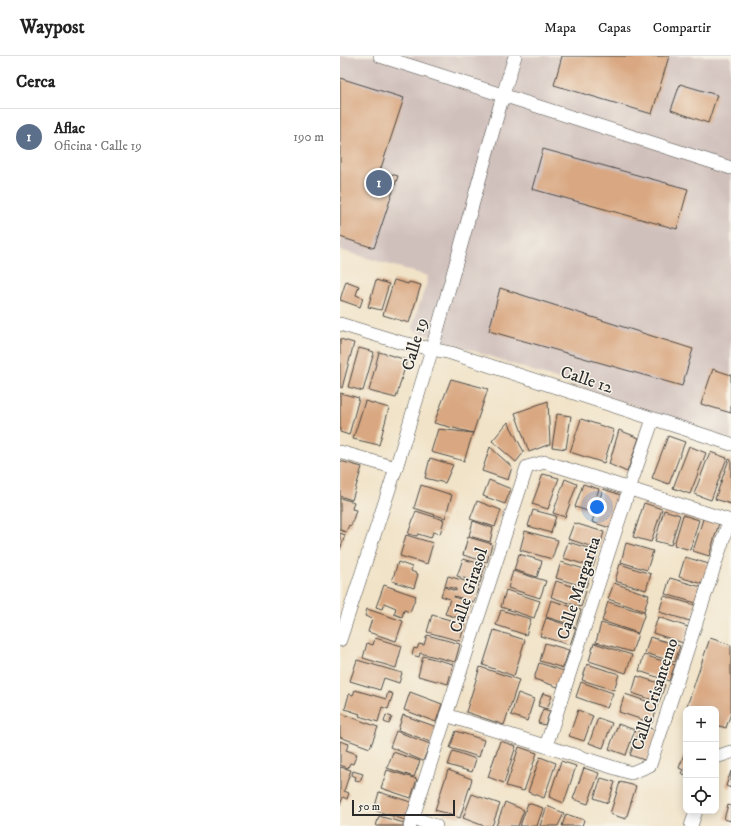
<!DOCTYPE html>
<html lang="es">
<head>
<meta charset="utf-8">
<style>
	body { margin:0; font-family:"IM FELL DW Pica",serif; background:#f2f2f2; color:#222 }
	.controls { position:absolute; right:12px; bottom:12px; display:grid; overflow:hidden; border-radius:8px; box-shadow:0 2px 10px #0003 }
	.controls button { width:36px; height:36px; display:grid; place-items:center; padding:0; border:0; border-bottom:1px solid #e0e0e0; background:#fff; color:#222; font:20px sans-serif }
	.scale { position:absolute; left:12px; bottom:10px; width:103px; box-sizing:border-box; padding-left:4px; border:2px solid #2b2b2b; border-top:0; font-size:11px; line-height:14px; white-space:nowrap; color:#2b2b2b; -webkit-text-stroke:3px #f7f3e8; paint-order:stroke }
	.you { position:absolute; left:257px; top:451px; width:14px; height:14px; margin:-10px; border:3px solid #fff; border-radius:50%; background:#1a73e8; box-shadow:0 0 0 6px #1a73e833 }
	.badge { display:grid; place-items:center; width:26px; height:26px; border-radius:50%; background:#d93025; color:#fff; font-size:13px; font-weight:700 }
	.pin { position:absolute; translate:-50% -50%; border:2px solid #fff; box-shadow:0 1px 4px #0006 }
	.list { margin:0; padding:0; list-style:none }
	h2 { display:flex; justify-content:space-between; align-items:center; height:52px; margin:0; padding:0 16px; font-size:17px }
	h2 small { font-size:13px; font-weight:400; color:#767676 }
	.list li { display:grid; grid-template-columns:26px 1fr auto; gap:12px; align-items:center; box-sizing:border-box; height:56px; padding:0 16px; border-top:1px solid #e0e0e0 }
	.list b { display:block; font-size:15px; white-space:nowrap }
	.list p { margin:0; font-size:13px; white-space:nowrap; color:#767676 }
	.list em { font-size:13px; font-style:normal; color:#767676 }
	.icon { flex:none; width:22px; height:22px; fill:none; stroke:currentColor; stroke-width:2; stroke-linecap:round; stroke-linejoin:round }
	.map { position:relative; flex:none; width:391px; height:770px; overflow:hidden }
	header { display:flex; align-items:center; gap:24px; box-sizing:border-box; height:56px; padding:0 20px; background:#fff; border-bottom:1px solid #e0e0e0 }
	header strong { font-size:19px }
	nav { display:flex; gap:22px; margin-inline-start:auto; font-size:14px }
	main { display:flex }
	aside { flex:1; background:#fff }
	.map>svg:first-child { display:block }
	.industrial { fill:#d0c0bc }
	.building { fill:#d9a882 }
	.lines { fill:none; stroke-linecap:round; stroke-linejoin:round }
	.minor-casing { stroke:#494743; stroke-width:14 }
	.minor { stroke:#fff; stroke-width:13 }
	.labels { text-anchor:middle; stroke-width:3; stroke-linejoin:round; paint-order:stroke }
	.street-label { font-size:17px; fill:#2b2b2b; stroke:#f7f3e8 }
</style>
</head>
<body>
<header>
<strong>Waypost</strong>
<nav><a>Mapa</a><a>Capas</a><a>Compartir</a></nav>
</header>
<main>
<aside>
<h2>Cerca<small></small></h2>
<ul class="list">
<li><span class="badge" style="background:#5c6f8a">1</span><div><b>Aflac</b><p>Oficina · Calle 19</p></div><em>190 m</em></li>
</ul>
</aside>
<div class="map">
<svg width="391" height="770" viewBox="0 0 391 770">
	<rect width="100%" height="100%" fill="#f7f3e8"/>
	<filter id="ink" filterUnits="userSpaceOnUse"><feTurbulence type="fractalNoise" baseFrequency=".025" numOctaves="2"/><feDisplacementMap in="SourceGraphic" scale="8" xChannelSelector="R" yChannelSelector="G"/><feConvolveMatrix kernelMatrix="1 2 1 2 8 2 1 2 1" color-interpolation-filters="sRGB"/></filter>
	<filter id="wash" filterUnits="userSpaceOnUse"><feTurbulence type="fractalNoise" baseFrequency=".012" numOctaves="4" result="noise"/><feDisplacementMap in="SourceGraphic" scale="16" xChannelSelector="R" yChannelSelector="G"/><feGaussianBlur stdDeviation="0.9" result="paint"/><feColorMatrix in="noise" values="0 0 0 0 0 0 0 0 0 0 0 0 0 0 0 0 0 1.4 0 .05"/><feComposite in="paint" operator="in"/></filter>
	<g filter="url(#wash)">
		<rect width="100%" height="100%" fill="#f1e3c8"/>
		<path class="industrial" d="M0,0H391V383L73,274L74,265L87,226L88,220L0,194Z"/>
		<g id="blocks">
			<g class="building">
				<path d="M222,0H329L312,58L214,29Z"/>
				<path d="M0,22L64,42L40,115L58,120L34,192L0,181Z"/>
				<path d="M340,28L377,39L368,67L331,54Z"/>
				<path d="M203,93L348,133L337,173L192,133Z"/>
				<path d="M36,224L49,228L41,254L28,251Z"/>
				<path d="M54,224L68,228L69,226L81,229L69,267L43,259Z"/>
				<path d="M6,225L19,230L16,239L23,242L20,251L0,244Z"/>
				<path d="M160,232L353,293L342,330L149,275Z"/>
				<path d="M0,283L14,287L2,332L0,331Z"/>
				<path d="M19,292L34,296L23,335L8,331Z"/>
				<path d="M39,296L67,304L56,342L29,335Z"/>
				<path d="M373,313L391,319V357L361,348Z"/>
				<path d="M111,323L148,333L133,377L94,367Z"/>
				<path d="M0,337L19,342L9,379L0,376Z"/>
				<path d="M25,345L49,352L39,389L13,383Z"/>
				<path d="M208,345L210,388L189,396L175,357Z"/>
				<path d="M217,358L231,360L226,393L212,391Z"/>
				<path d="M241,363L274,374L264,407L230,396Z"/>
				<path d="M168,366L184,396L176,406L152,385Z"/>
				<path d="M98,373L133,377L124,405L91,396Z"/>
				<path d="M279,374L299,382L287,416L269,408Z"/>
				<path d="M328,380L345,386L329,428L312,422Z"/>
				<path d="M349,390L366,397L350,438L333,432Z"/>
				<path d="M150,391L172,411L168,424L142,415Z"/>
				<path d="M370,396L387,402L371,444L354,438Z"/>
				<path d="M90,402L113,409L105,427L85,422Z"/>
				<path d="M389,403L391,404V448L375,443Z"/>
				<path d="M0,405L22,411L12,444L0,440Z"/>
				<path d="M203,418L219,422L208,453L192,448Z"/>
				<path d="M225,423L237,428L225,461L213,457Z"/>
				<path d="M149,424L171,433L165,448L143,440Z"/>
				<path d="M243,428L259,433L251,456L235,451Z"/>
				<path d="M81,429L112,439L105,462L74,452Z"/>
				<path d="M263,433L281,439L270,472L252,466Z"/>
				<path d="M0,442L14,446L12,453L16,454L11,470L9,469L6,476L0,474Z"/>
				<path d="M137,445L161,454L155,471L130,463Z"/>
				<path d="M304,447L322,453L311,486L293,481Z"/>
				<path d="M193,454L216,460L211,477L188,470Z"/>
				<path d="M324,454L340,459L331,489L315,485Z"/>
				<path d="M76,455L104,464L100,478L93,476L91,482L78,478L77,480L68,478Z"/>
				<path d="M343,459L359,464L350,494L334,489Z"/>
				<path d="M363,463L379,467L369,500L353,495Z"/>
				<path d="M133,465L153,472L150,486L129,480Z"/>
				<path d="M234,467L264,476L259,493L228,483Z"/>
				<path d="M185,475L218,484L212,503L180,494Z"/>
				<path d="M0,477L5,479L0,494Z"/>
				<path d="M66,479L93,487L87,508L60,500Z"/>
				<path d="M128,481L152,488L147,506L123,499Z"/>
				<path d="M228,486L258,495L253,511L223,502Z"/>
				<path d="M286,487L313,495L307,514L281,506Z"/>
				<path d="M179,498L202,505L197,521L174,514Z"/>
				<path d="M345,501L369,508L363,528L339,521Z"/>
				<path d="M123,503L145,509L140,527L117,520Z"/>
				<path d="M58,506L72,511L71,515L78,518L74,532L52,525Z"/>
				<path d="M221,506L251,515L246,531L216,522Z"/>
				<path d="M280,508L311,518L306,534L275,525Z"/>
				<path d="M173,515L206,525L200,542L168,532Z"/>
				<path d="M108,520L139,529L134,546L114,540V541L131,547L126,564L105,558L110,543L101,540L104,531L116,535V533L105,530Z"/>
				<path d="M330,522L361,531L356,547L325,538Z"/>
				<path d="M216,525L246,535L241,551L211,541Z"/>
				<path d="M274,527L309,539L304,555L268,543Z"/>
				<path d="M44,529L76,540L70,556L64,554L62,561L54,558L56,552L44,547L42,553L36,551Z"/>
				<path d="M166,534L200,545L194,562L161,551Z"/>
				<path d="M324,540L355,549L350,565L319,556Z"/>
				<path d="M211,544L241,554L236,570L206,561Z"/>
				<path d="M268,546L305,557L298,577L262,565Z"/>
				<path d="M27,553L63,565L56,585L28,576L32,563L25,560Z"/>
				<path d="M161,554L191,563L186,579L156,569Z"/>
				<path d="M92,559L125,568L120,585L87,576Z"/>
				<path d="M318,561L348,571L343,587L313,577Z"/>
				<path d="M206,562L236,572L230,589L200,580Z"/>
				<path d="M261,567L298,578L292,596L256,586Z"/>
				<path d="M154,574L185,584L174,620L143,609Z"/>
				<path d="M87,579L120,588L115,606L80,597L79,601L72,599L74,592L77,593L79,588L84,589Z"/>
				<path d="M310,581L340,590L335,606L305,597Z"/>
				<path d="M35,582L62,590L56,612L23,602L27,587L33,589Z"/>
				<path d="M370,582L391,589V657L386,672L376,669V653H346Z"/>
				<path d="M205,587L229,594L223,612L200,605Z"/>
				<path d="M254,587L292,599L286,617L249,605Z"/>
				<path d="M304,599L335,609L329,625L299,615Z"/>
				<path d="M83,600L113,608L108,628L78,620Z"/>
				<path d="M17,604L62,617L59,627L44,622L40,634L10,625Z"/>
				<path d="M199,607L224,615L218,631L194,623Z"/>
				<path d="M247,608L279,618L274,634L242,624Z"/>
				<path d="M140,611L179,624L164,669L126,656Z"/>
				<path d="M297,620L325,629L319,646L292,637Z"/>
				<path d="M241,626L273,637L267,652L236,641Z"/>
				<path d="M15,634L46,643L48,636L53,638L48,653L42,651L38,666L19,660L20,658L5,653L9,638L13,639Z"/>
				<path d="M70,636L102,648L96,666L64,654Z"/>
				<path d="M178,637L194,643L187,665L171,659Z"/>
				<path d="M203,637L212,640L207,653L198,650Z"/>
				<path d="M285,638L318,649L312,667L279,656Z"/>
				<path d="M203,653L210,655L205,669L198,667Z"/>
				<path d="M238,654L253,660L244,685L229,680Z"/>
				<path d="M0,657L38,671L30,692L0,681Z"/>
				<path d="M46,659L52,661L49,668L44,666Z"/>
				<path d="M63,659L97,671L91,686L58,674Z"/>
				<path d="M258,662L272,667L263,692L249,687Z"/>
				<path d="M278,668L295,674L286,699L269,693Z"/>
				<path d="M301,669L318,675L307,705L290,699Z"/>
				<path d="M56,675L90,688L83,705L50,691Z"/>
				<path d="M116,675L144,684L139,701L110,692Z"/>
				<path d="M0,685L9,688L6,694L17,698L13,708L10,707L8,712L0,709Z"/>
				<path d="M160,685L176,690L164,727L148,721Z"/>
				<path d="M179,691L197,697L184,735L166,730Z"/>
				<path d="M346,693V719L341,717L343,714L339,712Z"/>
				<path d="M113,695L136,703L132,716L108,709Z"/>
				<path d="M53,696L80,705L74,721L47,712Z"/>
				<path d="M200,701L216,707L204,742L188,736Z"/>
				<path d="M221,705L236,710L224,747L209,741Z"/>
				<path d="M0,711L11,714L4,735L9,737L7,743L3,741L0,749Z"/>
				<path d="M244,712L259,717L248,748L233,743Z"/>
				<path d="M47,714L77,723L71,742L41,732Z"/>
				<path d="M108,714L132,723L120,762L95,754Z"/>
				<path d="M13,715L23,718L20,725L15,724L16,721L12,719Z"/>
				<path d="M391,715V732L386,730Z"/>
				<path d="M261,722L275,726L268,747L254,742Z"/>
				<path d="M280,726L296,730L286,763L270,758Z"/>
				<path d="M39,736L71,746L65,764L34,754Z"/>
				<path d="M132,738L160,748L152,770H144L123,762Z"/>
				<path d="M165,746L184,754L178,770H156Z"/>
				<path d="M188,747L203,752L197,770H180Z"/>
				<path d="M388,749L391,750V765L384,763Z"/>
				<path d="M207,750L224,757L218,770H200Z"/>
				<path d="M226,758L244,764L242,770H222Z"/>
				<path d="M39,760L64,767L63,770H36Z"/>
			</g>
		</g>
	</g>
	<g filter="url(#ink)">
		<use href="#blocks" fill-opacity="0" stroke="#494743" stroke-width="1"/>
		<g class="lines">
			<g class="minor-casing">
				<g id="minor">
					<path d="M40,0L391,112"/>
					<path d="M0,268L59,286L111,297L391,388"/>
					<path d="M0,396L56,412"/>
					<path d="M0,584L56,412L92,293L163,39L175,0"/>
					<path d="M106,659L291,717L310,709L389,465"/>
					<path d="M206,690L289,433L313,363"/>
					<path d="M376,701L391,696"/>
					<path d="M73,762L96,770"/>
					<path d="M70,770L187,411L205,406L391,465"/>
					<path d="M351,770L356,755"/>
				</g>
			</g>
			<use href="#minor" class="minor"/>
		</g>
	</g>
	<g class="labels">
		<g class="street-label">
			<text transform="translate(74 288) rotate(-74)" y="6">Calle 19</text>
			<text transform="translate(247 323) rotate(18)" y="6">Calle 12</text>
			<text transform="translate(238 532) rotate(-72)" y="6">Calle Margarita</text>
			<text transform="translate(128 534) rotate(-72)" y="6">Calle Girasol</text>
			<text transform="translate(314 638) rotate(-72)" y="6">Calle Crisantemo</text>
		</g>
	</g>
</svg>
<div class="controls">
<button>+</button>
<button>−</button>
<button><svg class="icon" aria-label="locate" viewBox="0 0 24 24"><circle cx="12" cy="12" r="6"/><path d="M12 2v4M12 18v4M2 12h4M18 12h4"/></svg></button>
</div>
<div class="scale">50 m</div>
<div class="you"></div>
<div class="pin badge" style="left:39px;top:127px;background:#5c6f8a">1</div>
</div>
</main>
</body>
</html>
